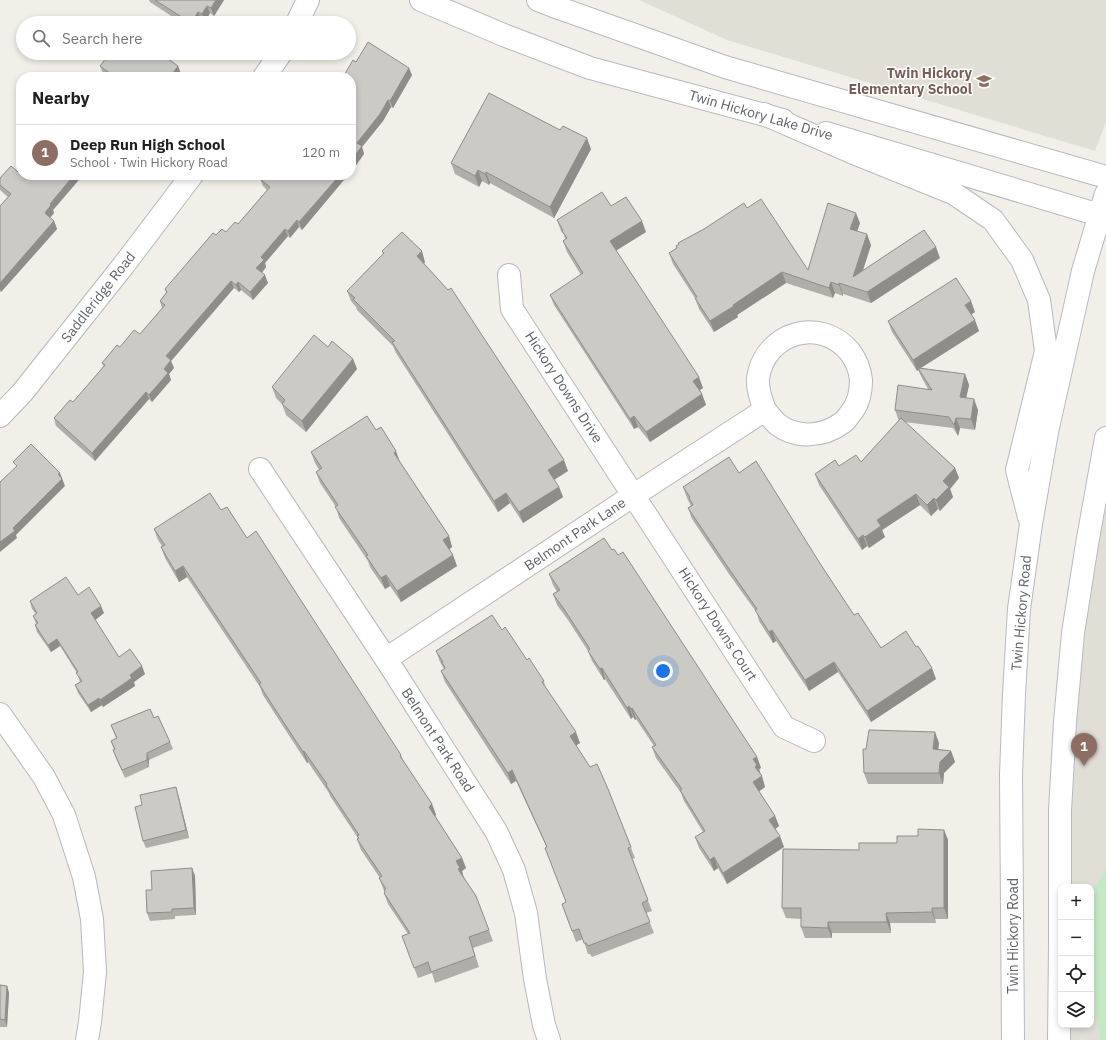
<!DOCTYPE html>
<html lang="en">
<head>
<meta charset="utf-8">
<style>
	body { margin:0; font-family:"IBM Plex Sans",sans-serif; background:#f2f2f2; color:#202124 }
	.controls { position:absolute; right:12px; bottom:12px; display:grid; overflow:hidden; border-radius:8px; box-shadow:0 2px 6px #0003 }
	.controls button { width:36px; height:36px; display:grid; place-items:center; padding:0; border:0; border-bottom:1px solid #e0e0e0; background:#fff; color:#202124; font:20px sans-serif }
	.you { position:absolute; left:663px; top:671px; width:14px; height:14px; margin:-10px; border:3px solid #fff; border-radius:50%; background:#1a73e8; box-shadow:0 0 0 6px #1a73e833 }
	.badge { display:grid; place-items:center; width:26px; height:26px; border-radius:50%; background:#b45309; color:#fff; font-size:13px; font-weight:700 }
	.pin { position:absolute; translate:-50% -33px; filter:drop-shadow(0 1px 2px #0008) }
	.pin::after { content:''; position:absolute; top:21px; width:14px; height:12px; background:inherit; clip-path:polygon(0 0,100% 0,50% 100%) }
	.list { margin:0; padding:0; list-style:none }
	h2 { display:flex; justify-content:space-between; align-items:center; height:52px; margin:0; padding:0 16px; font-size:17px }
	h2 small { font-size:13px; font-weight:400; color:#757577 }
	.list li { display:grid; grid-template-columns:26px 1fr auto; gap:12px; align-items:center; box-sizing:border-box; height:56px; padding:0 16px; border-top:1px solid #e0e0e0 }
	.list b { display:block; font-size:15px; white-space:nowrap }
	.list p { margin:0; font-size:13px; white-space:nowrap; color:#757577 }
	.list em { font-size:13px; font-style:normal; color:#757577 }
	.icon { flex:none; width:22px; height:22px; fill:none; stroke:currentColor; stroke-width:2; stroke-linecap:round; stroke-linejoin:round }
	.map { position:relative; flex:none; width:1106px; height:1040px; overflow:hidden }
	.search { position:absolute; background:#fff; box-shadow:0 2px 6px #0003; left:16px; top:16px; width:340px; height:44px; display:flex; align-items:center; gap:10px; box-sizing:border-box; padding:0 14px; border-radius:22px; color:#757577; font-size:15px }
	.panel { position:absolute; background:#fff; box-shadow:0 2px 6px #0003; left:16px; top:72px; width:340px; height:108px; border-radius:16px }
	.map>svg:first-child { display:block }
	.education { fill:#e1ded6; fill-rule:evenodd }
	.green { fill:#c5e8c5 }
	.lines { fill:none; stroke-linecap:round; stroke-linejoin:round }
	.minor-casing { stroke:#b5b8bc; stroke-width:24 }
	.tertiary-casing { stroke:#b5b8bc; stroke-width:24 }
	.secondary-casing { stroke:#b6babf; stroke-width:24 }
	.minor { stroke:#fff; stroke-width:22 }
	.tertiary { stroke:#fff; stroke-width:22 }
	.secondary { stroke:#fff; stroke-width:22 }
	.wall { fill:#afaea9 }
	.shaded-wall { fill:#8f8d8a }
	.building { fill:#cccac5; stroke:#8f8d8a }
	.labels { text-anchor:middle; stroke-width:3; stroke-linejoin:round; paint-order:stroke }
	.education-label { font-size:14px; font-weight:bold; fill:#785e54; stroke:#fff; text-anchor:end }
	.street-label { font-size:14px; fill:#5f6368; stroke:#fff }
</style>
</head>
<body>
<div class="map">
<svg width="1106" height="1040" viewBox="0 0 1106 1040">
	<rect width="100%" height="100%" fill="#f1efe8"/>
	<g class="education">
		<path d="M639,0H1106V122L1095,151L727,40Z"/>
		<path d="M1106,438V1040H1059L1060,811ZM1061,887H1091V1025H1061Z"/>
	</g>
	<path class="green" d="M1106,869V1040H1101L1096,1014L1091,927V893Z"/>
	<g class="lines">
		<g class="minor-casing">
			<g id="minor">
				<path d="M297,23L308,0"/>
				<path d="M264,77L281,53"/>
				<path d="M509,275L512,309L784,727L814,741"/>
				<path d="M0,416L22,393L123,266L192,175"/>
				<path d="M260,469L386,659L496,831L514,870L526,913L535,979L544,1025L549,1040"/>
				<path d="M386,659L634,495L765,410C769,415 773,420 777,424C796,439 823,437 842,423C845,421 848,417 850,414C859,404 861,392 861,380C860,370 856,360 850,352C821,316 765,332 758,378C757,389 761,400 765,410"/>
				<path d="M0,714L44,777L64,815L84,877L92,919L95,972L90,1022L87,1040"/>
			</g>
		</g>
		<g class="tertiary-casing">
			<g id="tertiary">
				<path d="M421,0L506,36L590,68L783,120"/>
				<path d="M538,0L556,7L725,67L1106,177"/>
				<path d="M826,133L1106,217"/>
			</g>
		</g>
		<g class="secondary-casing">
			<g id="secondary">
				<path d="M764,114L849,151L953,193L993,220L1022,260L1039,300L1046,351L1017,470L1029,517"/>
				<path d="M1013,1040L1011,775L1014,694L1019,609L1031,524L1047,432L1083,271L1106,194"/>
				<path d="M1059,1040L1060,946V811L1065,722L1073,633L1087,544L1106,438"/>
			</g>
		</g>
		<use href="#minor" class="minor"/>
		<use href="#tertiary" class="tertiary"/>
		<use href="#secondary" class="secondary"/>
	</g>
	<g class="wall">
		<path d="M149,0H224L214,16L210,13L205,22L201,19L198,23H182L150,2Z"/>
		<path d="M124,55L178,66L181,74L179,77H108L103,73L100,66Z"/>
		<path d="M356,62L412,75L393,108L391,107L383,121L362,147L364,154L351,172V77Z"/>
		<path d="M591,149L554,218L490,183L489,185L482,181L479,187L455,174L451,163Z"/>
		<path d="M26,175H83L53,210L54,213L50,218L54,221L57,229L1,292L0,291V206L8,197L0,190V178L24,177Z"/>
		<path d="M348,175L302,230L299,227L290,238L288,236L265,263L266,267L262,273L268,283L253,300L241,290L239,292L234,288L171,361L174,368L169,374L171,380L152,402L149,399L95,461L56,426L54,418L73,402L104,367L102,363L120,347L140,334L162,308L160,301L166,293L165,289L216,235L226,232L238,224L267,190L263,186L260,179Z"/>
		<path d="M611,206L646,232L616,250L703,388L700,390L706,405L650,442L638,427L634,429L554,305L550,295L581,275L567,252L563,241L565,239L564,235L561,231L557,220Z"/>
		<path d="M747,208L808,270L860,223L857,231L871,245L863,271L940,258L871,303L843,294V296L835,293L833,298L786,283L737,315L738,317L714,332L699,309L695,298L673,264L669,253L677,248L676,246Z"/>
		<path d="M382,251L425,262L424,264L568,471L554,480L559,487L563,497L523,523L510,503L498,512L396,353L393,346L357,310L356,307L351,301L347,291L383,254Z"/>
		<path d="M975,312L971,314L979,331L921,368L965,374L969,385L966,398L978,410L975,430L960,428L958,436L953,428L904,422L955,468L959,478L950,489L953,497L940,511L938,509L931,516L920,505L882,530L885,537L869,548L867,546L862,550L819,485L815,474L839,466L861,462L899,421L895,410L928,389L922,378L918,370L917,371L892,332L888,321Z"/>
		<path d="M328,347L353,359L357,369L306,432L286,415L282,404L276,398L272,387Z"/>
		<path d="M376,430L400,462L449,536L452,547L449,549L457,566L401,602L390,586L385,589L370,567L368,561L339,518L336,507L320,483L316,472L319,470L315,463L311,452Z"/>
		<path d="M739,473L821,565L854,615L881,648L936,679L871,722L838,672L809,691L776,641L773,643L759,621L757,613L729,574L692,519L688,508L691,506L687,498L683,487Z"/>
		<path d="M221,510L247,538L401,755L403,760L432,804L436,815L435,816L462,858L466,868L462,871L464,878L476,896L493,941L473,948L479,967L435,983L432,973L418,978L402,936L408,934L388,904L384,893H385L379,878H380L361,850L357,839L358,838L330,796L329,793L308,762L307,763L277,717L263,695L260,687L187,577L179,582L165,558L161,547L162,546L158,540L154,529Z"/>
		<path d="M549,574L757,757L761,768L759,769L765,787L759,791L775,816L779,826L775,829L784,847L727,884L718,868L714,871L699,848L695,837L703,832L684,801L681,793L656,758L652,747L654,746L636,719L635,720L633,717L631,719L605,679L604,680L592,661L588,651L568,620L557,605L553,594L557,592L553,585Z"/>
		<path d="M78,595L104,613L95,620L119,657L145,674L134,682L135,686L103,707L102,705L91,712L78,693L75,685L80,682L77,673L60,646L51,652L37,632L35,625L36,624L33,616L36,614L32,609L30,601Z"/>
		<path d="M502,630L544,681L545,686L580,743L576,745L590,767L608,789L635,858L632,859L652,911L646,913L654,933L592,957L590,954H588L583,939L576,942L562,904L566,902L547,848L516,781L511,784L445,682L441,671L444,669L440,662L436,651Z"/>
		<path d="M154,718L170,742L173,749L149,760V767L125,778L116,758L113,750H114L111,741L116,738L111,725Z"/>
		<path d="M939,743L938,749L951,751L955,762L944,773L943,784H868L864,773Z"/>
		<path d="M178,794L189,838L146,848L143,841Z"/>
		<path d="M944,830L948,840V919H935L936,923H890L891,933H832V938H805L801,927V919L786,918L782,908L859,850L897,843L918,836Z"/>
		<path d="M192,868L195,876L196,915L175,916V919L150,921L147,913L152,890Z"/>
		<path d="M0,981V985L7,986L9,993L7,1027H0Z"/>
	</g>
	<g class="shaded-wall">
		<path d="M216,0H224L214,16L211,8Z"/>
		<path d="M207,6L210,13L205,22L202,14Z"/>
		<path d="M198,12L201,19L198,23H191Z"/>
		<path d="M178,66L181,74L179,77H170Z"/>
		<path d="M409,68L412,75L393,108L390,101Z"/>
		<path d="M388,100L391,107L383,121L362,147L364,154L351,172V161L357,143Z"/>
		<path d="M587,138L591,149L554,218L550,207Z"/>
		<path d="M478,170L482,181L479,187L475,176Z"/>
		<path d="M486,172L490,183L489,185L485,174Z"/>
		<path d="M74,175H83L53,210L54,213L47,221L45,213L50,204Z"/>
		<path d="M340,175H348L302,230L299,222Z"/>
		<path d="M856,213L860,223L854,240L850,229Z"/>
		<path d="M297,220L299,227L290,238L288,231Z"/>
		<path d="M54,221L57,229L1,292L0,289V283Z"/>
		<path d="M642,221L646,232L614,252L610,241Z"/>
		<path d="M285,229L288,236L265,263L266,267L259,276L256,268L261,257Z"/>
		<path d="M867,234L871,245L857,288L853,277Z"/>
		<path d="M936,247L940,258L871,303L867,292Z"/>
		<path d="M422,251L425,262L421,267L417,256Z"/>
		<path d="M782,272L786,283L737,315L738,317L714,332L710,321L733,305Z"/>
		<path d="M265,275L268,283L253,300L250,292Z"/>
		<path d="M231,281L234,288L171,361L174,368L169,374L171,380L152,402L149,395L164,369L166,356Z"/>
		<path d="M238,282L241,290L239,292L236,285Z"/>
		<path d="M831,282L835,293L833,298L829,288Z"/>
		<path d="M839,283L843,294V296L839,285Z"/>
		<path d="M971,301L975,312L969,316L965,305Z"/>
		<path d="M975,320L979,331L919,369L918,368V370L917,371L913,360Z"/>
		<path d="M353,359L357,369L306,432L302,421Z"/>
		<path d="M965,374L969,385L964,408L960,397Z"/>
		<path d="M699,377L703,388L697,392L693,381Z"/>
		<path d="M146,392L149,399L95,461L92,453Z"/>
		<path d="M702,394L706,405L650,442L646,432Z"/>
		<path d="M974,399L978,410L975,430L971,419Z"/>
		<path d="M634,416L638,427L634,429L630,419Z"/>
		<path d="M956,418L960,428L958,436L954,425Z"/>
		<path d="M396,451L400,462L394,453Z"/>
		<path d="M564,460L568,471L552,481L548,470Z"/>
		<path d="M955,468L959,478L950,489L953,497L940,511L936,500L943,481Z"/>
		<path d="M60,473L65,486L16,535L17,538L0,552V542L13,528Z"/>
		<path d="M559,487L563,497L523,523L519,512Z"/>
		<path d="M506,493L510,503L498,512L494,501Z"/>
		<path d="M916,494L920,505L882,530L885,537L869,548L865,537L877,520Z"/>
		<path d="M934,498L938,509L931,516L927,505Z"/>
		<path d="M863,535L867,546L862,550L858,539Z"/>
		<path d="M449,536L452,547L447,551L443,540Z"/>
		<path d="M453,555L457,566L401,602L397,591Z"/>
		<path d="M183,566L187,577L179,582L175,571Z"/>
		<path d="M386,575L390,586L385,589L381,578Z"/>
		<path d="M101,606L104,613L94,621L91,613Z"/>
		<path d="M772,630L776,641L773,643L769,632Z"/>
		<path d="M57,639L60,646L51,652L48,645Z"/>
		<path d="M834,662L838,672L809,691L805,680Z"/>
		<path d="M142,666L145,674L134,682L135,686L103,707L100,700L130,675Z"/>
		<path d="M602,668L605,679L604,680L600,669Z"/>
		<path d="M932,668L936,679L871,722L867,711Z"/>
		<path d="M99,698L102,705L91,712L88,705Z"/>
		<path d="M629,706L633,717L631,719L627,708Z"/>
		<path d="M632,708L636,719L635,720L631,709Z"/>
		<path d="M576,732L580,743L574,747L570,736Z"/>
		<path d="M935,732L939,743L937,759L933,749Z"/>
		<path d="M304,751L308,762L307,763L303,752Z"/>
		<path d="M951,751L955,762L944,773L943,784L939,773L940,762Z"/>
		<path d="M147,753L149,760V767L147,760Z"/>
		<path d="M757,757L761,768L759,769L761,776L759,778L753,759Z"/>
		<path d="M512,770L516,781L511,784L508,773Z"/>
		<path d="M762,776L765,787L757,793L753,782Z"/>
		<path d="M176,787L178,794L189,838L186,830Z"/>
		<path d="M432,804L436,815L433,818L429,807Z"/>
		<path d="M775,816L779,826L773,831L769,820Z"/>
		<path d="M944,830L948,840V919L944,908Z"/>
		<path d="M780,836L784,847L727,884L723,873Z"/>
		<path d="M714,857L718,868L714,871L710,860Z"/>
		<path d="M462,858L466,868L462,871L464,879L458,869L456,861Z"/>
		<path d="M192,868L195,876L196,915L194,908Z"/>
		<path d="M932,908L935,919L936,923L932,912Z"/>
		<path d="M886,913L890,923L891,933L887,922Z"/>
		<path d="M828,922L832,933V938L828,928Z"/>
		<path d="M7,986L9,993L7,1027L5,1020Z"/>
	</g>
	<g class="building">
		<path d="M155,0H216L211,8L207,6L202,14L198,12L191,23Z"/>
		<path d="M368,42L409,68L390,101L388,100L380,114L357,143L362,146L351,161V77H343L353,60L356,62Z"/>
		<path d="M110,53H122L124,55L125,53H160L178,66L170,77H115L100,66Z"/>
		<path d="M489,93L560,130L563,126L587,138L550,207L486,172L485,174L478,170L475,176L451,163Z"/>
		<path d="M11,166L24,177L26,175H74L50,204L51,205L45,213L54,221L0,283V206L11,194L0,185V178Z"/>
		<path d="M264,175H340L299,222L297,220L288,231L285,229L261,257L264,260L256,268L265,275L250,292L238,282L236,285L231,281L166,356L171,360L164,369L168,373L149,395L146,392L92,453L54,418L70,400L73,402L105,365L102,363L117,345L120,347L134,330L140,334L165,305L160,301L167,292L165,289L213,233L216,235L222,229L226,232L235,222L238,224L270,187L260,179Z"/>
		<path d="M602,192L611,206L626,197L642,221L610,241L699,377L693,381L702,394L646,432L634,416L630,419L550,295L583,273L563,241L567,238L562,231L563,230L557,220Z"/>
		<path d="M761,199L808,270L828,203L856,213L850,229L867,234L853,277L924,230L936,247L867,292L839,283V285L831,282L829,288L782,272L733,305L734,306L710,321L695,298L697,297L669,253L677,248L676,246L679,244L678,243L704,229L744,203L747,208Z"/>
		<path d="M402,232L422,251L417,256L448,290L451,288L564,460L548,470L559,487L519,512L506,493L494,501L392,342L395,341L353,299L355,298L347,291L384,253L382,251Z"/>
		<path d="M956,278L971,301L965,305L975,320L913,360L888,321Z"/>
		<path d="M314,335L328,347L332,341L353,359L302,421L282,404L285,400L272,387Z"/>
		<path d="M918,368L965,374L960,397L974,399L971,419L956,418L954,425L949,417L895,410L898,385L932,390Z"/>
		<path d="M367,416L376,430L381,427L396,451L394,453L449,536L443,540L453,555L397,591L386,575L381,578L366,556L368,555L335,507L338,505L316,472L322,468L311,452Z"/>
		<path d="M901,418L955,468L943,481L949,487L936,500L934,498L927,505L916,494L877,520L881,526L865,537L863,535L858,539L815,474L835,460L839,466L856,455L861,462Z"/>
		<path d="M31,444L60,473L58,474L62,479L13,528L15,531L0,542V482L17,466L13,462Z"/>
		<path d="M729,457L739,473L756,461L821,565L854,615L858,613L881,648L906,631L916,647L918,646L932,668L867,711L834,662L805,680L772,630L769,632L755,610L757,609L725,563L688,508L693,505L689,498L690,497L683,487Z"/>
		<path d="M210,493L221,510L227,507L247,538L256,531L401,755L400,756L432,804L429,807L462,858L456,861L460,868L458,869L476,896L489,930L469,937L475,956L431,972L428,962L414,968L402,936L410,933L384,893L385,892L384,890L386,889L379,878L382,876L357,839L359,838L357,836L359,835L326,785L327,784L304,751L303,752L273,706L259,684L261,683L183,566L175,571L161,547L165,545L154,529Z"/>
		<path d="M604,538L612,550L614,549L618,555L623,552L757,757L753,759L757,765L755,767L762,776L753,782L775,816L769,820L780,836L723,873L714,857L710,860L695,837L705,831L680,790L682,789L652,747L656,745L632,708L631,709L629,706L627,708L602,668L600,669L588,651L590,649L564,609L553,594L560,590L549,574Z"/>
		<path d="M66,577L78,595L89,587L101,606L91,613L119,657L130,649L142,666L130,675L132,678L100,700L99,698L88,705L75,685L82,681L76,673L78,672L57,639L48,645L35,625L38,623L33,616L37,613L30,601Z"/>
		<path d="M492,615L502,630L505,627L527,660L529,658L544,681L542,682L576,732L570,736L590,767L597,764L608,789L631,847L628,848L648,900L642,903L650,922L588,946L586,943H584L579,929L572,931L562,904L566,902L545,848L547,847L512,770L508,773L441,671L445,668L442,662H443L436,651Z"/>
		<path d="M150,709L154,718L158,716L170,742L147,753V760L122,770L113,750L115,749L111,741L117,738L111,725Z"/>
		<path d="M869,730L935,732L933,749L951,751L940,762L939,773H864L863,749H866Z"/>
		<path d="M176,787L186,830L143,841L135,807L142,805L140,795Z"/>
		<path d="M918,829L944,830V908H932V912L886,913L887,922H828V928L801,927V908H782L783,849L859,850V843H897V836H918Z"/>
		<path d="M192,868L194,908L172,909V912L147,913L146,890H152L151,871Z"/>
		<path d="M0,985L7,986L5,1020L0,1019Z"/>
	</g>
	<defs>
		<g id="school-bare" transform="scale(1.2)"><path d="M0-5L7-2L0 1L-7-2ZM-4 1L0 2.5L4 1V4Q0 6-4 4Z" fill="#8d6e63" stroke="#fff" stroke-width="2.5" paint-order="stroke"/></g>
	</defs>
	<g fill-rule="evenodd">
		<use href="#school-bare" x="984" y="81"/>
	</g>
	<g class="labels">
		<g class="education-label">
			<text x="972" y="78">Twin Hickory<tspan x="972" dy="16">Elementary School</tspan></text>
		</g>
		<g class="street-label">
			<text transform="translate(761 115) rotate(16)" y="5">Twin Hickory Lake Drive</text>
			<text transform="translate(98 297) rotate(-52)" y="5">Saddleridge Road</text>
			<text transform="translate(564 387) rotate(57)" y="5">Hickory Downs Drive</text>
			<text transform="translate(575 534) rotate(-34)" y="5">Belmont Park Lane</text>
			<text transform="translate(1021 613) rotate(-85)" y="5">Twin Hickory Road</text>
			<text transform="translate(718 624) rotate(57)" y="5">Hickory Downs Court</text>
			<text transform="translate(438 740) rotate(57)" y="5">Belmont Park Road</text>
			<text transform="translate(1013 936) rotate(-90)" y="5">Twin Hickory Road</text>
		</g>
	</g>
</svg>
<div class="controls">
<button>+</button>
<button>−</button>
<button><svg class="icon" aria-label="locate" viewBox="0 0 24 24"><circle cx="12" cy="12" r="6"/><path d="M12 2v4M12 18v4M2 12h4M18 12h4"/></svg></button>
<button><svg class="icon" aria-label="layers" viewBox="0 0 24 24"><path d="M12 4l9 5-9 5-9-5zM3 14l9 5 9-5"/></svg></button>
</div>
<div class="you"></div>
<div class="pin badge" style="left:1084px;top:766px;background:#8d6e63">1</div>
<div class="search"><svg class="icon" aria-label="search" viewBox="0 0 24 24"><circle cx="10" cy="10" r="6"/><path d="M15 15l6 6"/></svg>Search here</div>
<section class="panel">
<h2>Nearby<small></small></h2>
<ul class="list">
<li><span class="badge" style="background:#8d6e63">1</span><div><b>Deep Run High School</b><p>School · Twin Hickory Road</p></div><em>120 m</em></li>
</ul>
</section>
</div>
</body>
</html>
